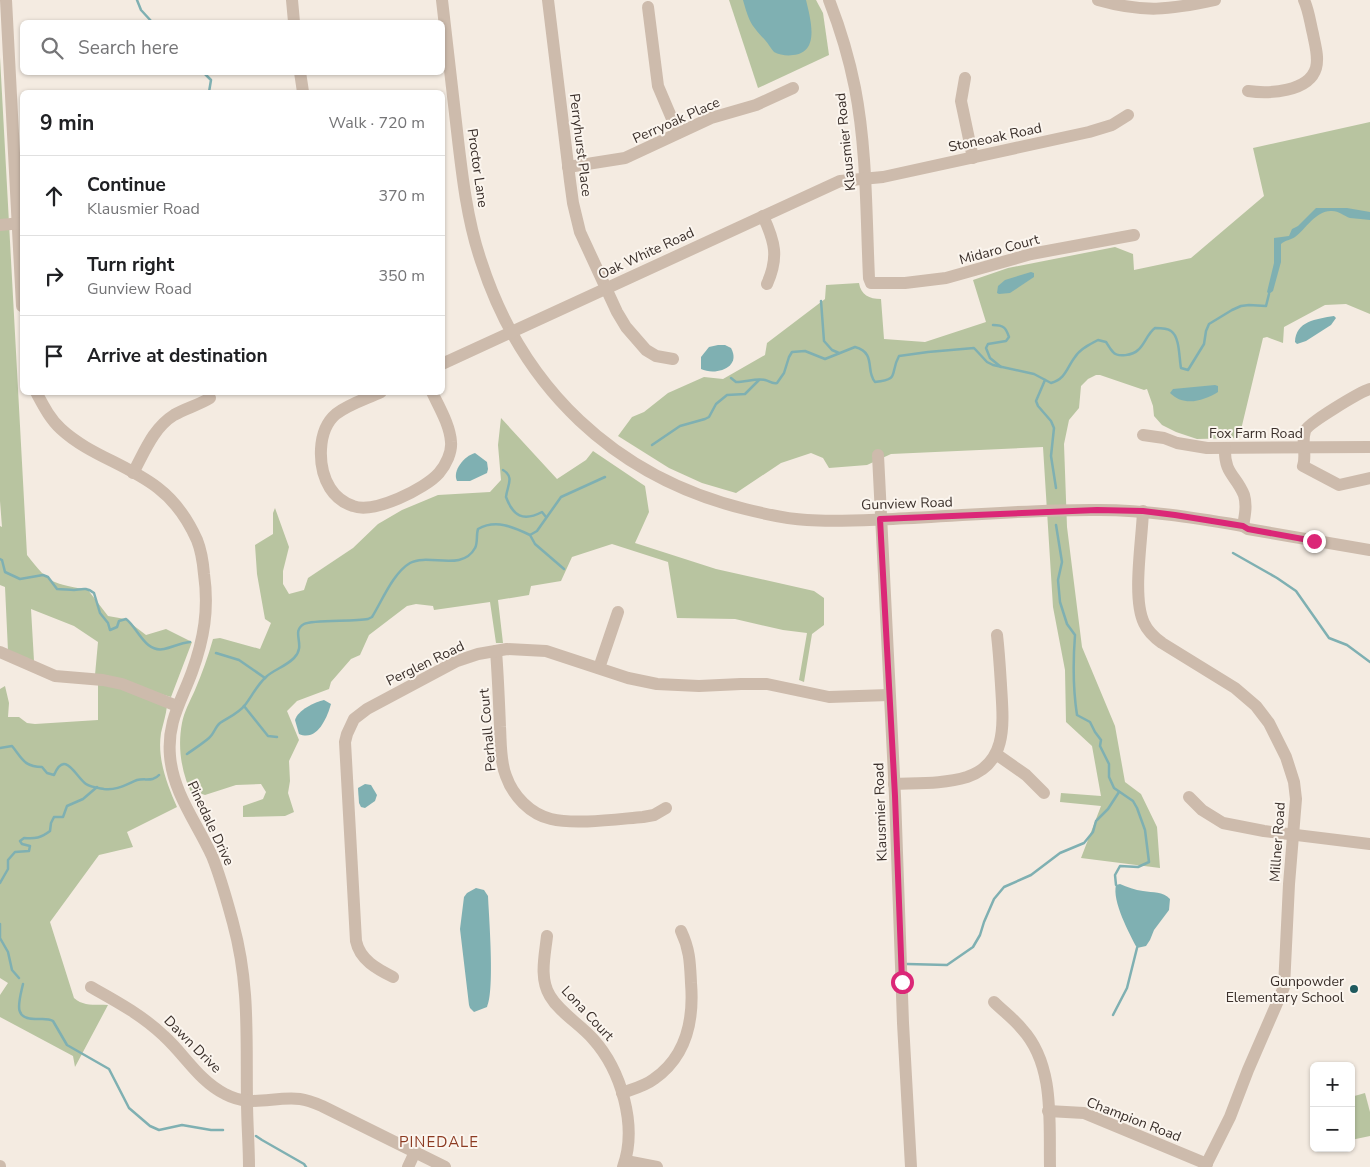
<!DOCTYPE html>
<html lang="en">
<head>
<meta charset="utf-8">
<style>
	body { margin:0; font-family:"Nunito Sans",sans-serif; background:#f6f6f6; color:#202124 }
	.controls { position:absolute; right:15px; bottom:15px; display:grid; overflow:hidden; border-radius:8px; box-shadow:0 1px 4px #0004 }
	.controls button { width:45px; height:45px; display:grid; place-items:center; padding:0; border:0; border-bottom:1px solid #e0e0e0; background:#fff; color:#202124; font:25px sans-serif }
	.stop { position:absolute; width:15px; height:15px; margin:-11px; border:4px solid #db2777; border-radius:50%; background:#fff }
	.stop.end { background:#db2777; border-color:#fff; box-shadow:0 1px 5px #0008 }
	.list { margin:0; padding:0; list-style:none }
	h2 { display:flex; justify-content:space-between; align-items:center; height:65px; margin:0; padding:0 20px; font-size:21px }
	h2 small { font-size:16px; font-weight:400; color:#757577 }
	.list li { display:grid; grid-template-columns:32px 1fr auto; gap:15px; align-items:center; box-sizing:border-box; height:80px; padding:0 20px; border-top:1px solid #e0e0e0 }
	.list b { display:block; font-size:19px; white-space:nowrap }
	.list p { margin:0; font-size:16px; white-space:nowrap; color:#757577 }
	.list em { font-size:16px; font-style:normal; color:#757577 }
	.icon { flex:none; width:28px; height:28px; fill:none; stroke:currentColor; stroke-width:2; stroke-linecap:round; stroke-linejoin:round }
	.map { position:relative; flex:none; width:1370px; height:1167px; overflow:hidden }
	.search { position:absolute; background:#fff; box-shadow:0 1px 4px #0004; left:20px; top:20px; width:425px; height:55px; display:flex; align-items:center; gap:12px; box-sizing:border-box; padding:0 18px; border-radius:8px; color:#757577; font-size:19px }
	.panel { position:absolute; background:#fff; box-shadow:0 1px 4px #0004; left:20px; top:90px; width:425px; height:305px; border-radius:8px }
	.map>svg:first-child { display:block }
	.green { fill:#b8c4a0 }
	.water { fill:#7fb0b2 }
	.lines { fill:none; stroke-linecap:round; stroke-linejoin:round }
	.stream { stroke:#7fb0b2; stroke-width:2.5 }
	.minor { stroke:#cdbbac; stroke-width:12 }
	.route { stroke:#db2777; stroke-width:6 }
	.poi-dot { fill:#1f5a5e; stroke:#fbf5ee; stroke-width:2 }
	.labels { text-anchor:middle; stroke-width:4; stroke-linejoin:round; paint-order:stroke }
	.street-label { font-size:14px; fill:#3b302b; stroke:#fbf5ee }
	.poi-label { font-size:14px; fill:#3b302b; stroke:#fbf5ee; text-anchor:end }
	.neighbourhood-label { font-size:15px; letter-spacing:1px; fill:#8c3b22; stroke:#fbf5ee }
</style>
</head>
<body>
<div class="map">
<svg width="1370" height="1167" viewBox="0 0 1370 1167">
	<rect width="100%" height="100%" fill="#f4ebe1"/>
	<g class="green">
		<path d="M729,0H816L823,13L829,55L758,88Z"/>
		<path d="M0,57L27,555C50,585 53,583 88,590L108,616L125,619L146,635L166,629L192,642L171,697L95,675L98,642L74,626L31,609L34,661L8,651L5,587L0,585V526L2,527L0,501Z"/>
		<path d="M1370,122V314L1346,304L1325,305L1284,327L1283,343L1267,337L1263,338L1239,438L1197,439L1176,432L1162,425L1154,416L1153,406L1147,389L1144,390L1100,375H1096L1088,379L1081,386L1079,408L1069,420L1064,444L1067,527L1082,647L1115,726L1125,782L1141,794L1157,827L1160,868L1081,858L1101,806L1060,802L1061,793L1101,796L1092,746L1066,722L1065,670L1053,607L1043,447L891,454L867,465L829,468L823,458L811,453L781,463L736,493L702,483L669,468L618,436L632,417L644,412L668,393L704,377L723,379L765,355L767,343L825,299L826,285L859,283C861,295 869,299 881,299L884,339L925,342L986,322L973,280L1008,268L1115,247L1133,254L1134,270L1191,258L1264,196L1253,148Z"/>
		<path d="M501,418L557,479L586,460L593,451L645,486L649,512L635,543L716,569L814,591L824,598V625L812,634L804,682L799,680L807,633L783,630L735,619L677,618L668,562L612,544L572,557L561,581L531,586L529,595L498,600L503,643H496L490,602L434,610L433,606L416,604L407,606L369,635L360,655L351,659L331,682L329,689L297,701L287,711L299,740L289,761L290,781L288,793L294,812L285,816L243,817V806L263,799L266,792L261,784L236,785L205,795L202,794L194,798C182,776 177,749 182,723C184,712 190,701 195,690C202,673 208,657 213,639L220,638L260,649L271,623L265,619L257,574L255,545L273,534V513L275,508L289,547L283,571V584L289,594L304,590L308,578L353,548L378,524L402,510L438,495L490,492L501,480L498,445Z"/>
		<path d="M98,685L115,686L167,706C166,715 163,724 161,733C157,759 167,784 177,807L127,832L133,847L99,855L50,922L74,998C84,1007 96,1004 108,1005L75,1067L73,1056L0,1017V995L8,983L0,978V689L5,686L9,703L8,717H19L27,723L35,724L98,720Z"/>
		<path d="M1365,1093L1370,1112V1136L1351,1140V1097Z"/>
	</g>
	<g class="water">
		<path d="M743,0H806C810,17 821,53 793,55C788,56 779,55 774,52C771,49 768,43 765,40C750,24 749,21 743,0Z"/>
		<path d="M1316,208H1347L1370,212V220C1364,219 1357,219 1350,218C1344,216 1339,211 1332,211C1316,210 1306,229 1295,237C1291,240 1285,240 1281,244V262L1273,291L1269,294L1267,292L1274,263V238L1289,236L1292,229L1298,226Z"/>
		<path d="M1031,272L1034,273V277L1010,293L999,294L997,293L998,286L1005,280Z"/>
		<path d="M1334,316L1336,318L1331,325L1306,341L1297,344L1295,342C1296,321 1316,319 1334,316Z"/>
		<path d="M718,345H725L731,348C742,368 715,376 701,369V357L709,347Z"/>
		<path d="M1215,385L1218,386V392C1203,401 1184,407 1170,393L1173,389Z"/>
		<path d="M475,453L487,462L488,469L487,473L470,481H457C452,471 464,456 475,453Z"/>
		<path d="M324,700L331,704C327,718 317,742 299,734L295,720C298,710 315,702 324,700Z"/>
		<path d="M365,784L371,785L377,795L375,801L365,808L361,807L359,803L358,788Z"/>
		<path d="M1120,884C1127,887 1135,890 1143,891C1153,893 1163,891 1170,899L1169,910L1154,930L1150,940L1146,946L1137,948C1129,933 1112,901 1116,885Z"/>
		<path d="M476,888L484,890L488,896C489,917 495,991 487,1007L474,1012L470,1008L469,1005L460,929L464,897L467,893Z"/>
	</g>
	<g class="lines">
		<g class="stream">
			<path d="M137,0L141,10L152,22"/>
			<path d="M203,72L211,80L209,92"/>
			<path d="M821,301L824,341L832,350L839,353"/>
			<path d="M993,325C1004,325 1006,328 1009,337L1006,341L988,344L986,348L990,358L1001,367"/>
			<path d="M731,378L736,382C746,382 756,378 765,380C770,381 771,384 777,383L784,373L789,357L792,352L805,351L825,359L855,347C877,353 865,371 875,382C901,379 889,374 899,356L928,352L974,348L987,362L993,365L1034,374L1051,383C1066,379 1067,367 1075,357C1080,349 1090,344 1098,340L1106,342C1108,345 1110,349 1113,352C1118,358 1133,355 1138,350C1145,344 1147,334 1155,328C1160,328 1167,328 1171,331C1180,337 1179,358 1181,368L1188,370L1204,344L1206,331L1209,324L1232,310L1241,306L1249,305L1266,306L1269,294"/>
			<path d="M1045,380L1036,401L1038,406L1051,421L1054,428L1051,456L1056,488"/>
			<path d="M652,445L680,426L705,419L709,417L716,404L727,395L745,394L759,380"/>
			<path d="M503,470C515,477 507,486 506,497C513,516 523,522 542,512L546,517"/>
			<path d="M1056,525L1062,562L1058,580L1060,602L1067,624L1075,635C1073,661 1073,689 1077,715L1090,722L1095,732L1101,740L1100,746L1109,764V777L1114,788L1133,801L1137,808L1145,830L1149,862L1138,867L1120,866L1115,875L1116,885"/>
			<path d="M530,535L537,531L561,497L605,477"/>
			<path d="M1233,553L1277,578L1296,591L1329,638L1347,645L1370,662"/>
			<path d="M0,559L2,560L5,572L20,579L43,575L48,577L57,589C63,589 69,590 74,590C83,589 86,587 94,593L100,613L108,623L110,630L117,627L119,621L126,619C138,628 145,653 164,649C173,647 180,643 190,642"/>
			<path d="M216,653L239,660L265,678"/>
			<path d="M244,706L268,736L277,737"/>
			<path d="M0,748L12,746C22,758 24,767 42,767L47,773L54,775C65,749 75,776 86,784C90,787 99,788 104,789C116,791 127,784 137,780C145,778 153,782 159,775"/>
			<path d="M187,754C194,749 202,744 209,738C214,734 215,727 220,723C229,717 239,713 245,705C252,696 257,685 266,677C273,670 285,667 294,658C307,645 290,632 304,624C313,619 353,622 368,619L372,617C382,601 393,573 410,563C429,553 462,572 475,548C478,543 476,535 478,529C496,519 513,527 530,535L535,544L564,569"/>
			<path d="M1097,820L1108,809L1119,792"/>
			<path d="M0,883L8,869V860L15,852L29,851L30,846L22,844L20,841L24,838C35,839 41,838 50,831L51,823L54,817H63L67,806L83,799L97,787"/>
			<path d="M0,924V938L8,952L12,970L19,978"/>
			<path d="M907,964L947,965L973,947L980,935L984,922L994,899L1004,887L1031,875L1060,853L1084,843L1093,832L1096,821"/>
			<path d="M23,984C19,1002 12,1020 37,1019C43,1019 48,1018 53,1021L67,1045L109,1069L129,1108L150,1126L159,1130L182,1125L211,1130H223"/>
			<path d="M1113,1015L1127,988L1137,948"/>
			<path d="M256,1136L262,1140L304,1164L306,1167"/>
		</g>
		<g class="minor">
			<path d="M6,0L22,306"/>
			<path d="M292,0L294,22"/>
			<path d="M442,0C447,44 452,88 457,131C462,175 467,220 481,261C522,388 615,477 745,509C765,514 786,519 807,520C836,522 864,520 893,519C962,516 1031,509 1100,510C1148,510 1195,518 1243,526L1248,529L1370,550"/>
			<path d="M548,0L570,181L573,203L580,232L617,312L626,327L646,350L656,356L673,359"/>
			<path d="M829,0C840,28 849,58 855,88C867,150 866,215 869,278L871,283H905L946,278L1031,254L1134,235"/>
			<path d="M1098,0C1144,13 1169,10 1215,0"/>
			<path d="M648,7L658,86L678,133"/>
			<path d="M300,72L303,92"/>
			<path d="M965,78L961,101L973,158"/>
			<path d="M1248,91C1269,94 1309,92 1316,68C1319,57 1315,45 1313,34C1310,22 1309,11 1304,0"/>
			<path d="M568,167L625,158L711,118L756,105L793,88"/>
			<path d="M763,216C775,242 779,257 767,284"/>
			<path d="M0,225L22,223"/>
			<path d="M442,364L840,181L883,177L1089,132L1112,125L1128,115"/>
			<path d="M1370,389C1360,392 1308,423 1305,431C1301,443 1307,455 1303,466L1339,485L1370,478"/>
			<path d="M36,392C43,405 50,419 61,429C89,455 127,464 158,488C175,501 188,520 197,540C201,550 203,562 204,574C209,609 204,639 192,672C181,702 167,722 170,756C173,793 197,823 212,856C221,878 227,901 233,923C250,985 246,1038 247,1101C247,1123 249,1145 249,1167"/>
			<path d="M381,392C366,399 349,404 336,414C317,430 317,467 330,488C335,496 344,503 353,506C374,514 425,489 439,473C446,465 452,452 451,442C450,425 439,407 432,392"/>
			<path d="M1143,435L1164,438L1177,443L1207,448L1370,447"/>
			<path d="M1225,448C1224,474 1236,475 1244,495C1247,505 1245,515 1243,526"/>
			<path d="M878,455L895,796L903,1023L911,1167"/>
			<path d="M133,473C144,453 153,428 174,415C186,408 199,405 210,398"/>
			<path d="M1143,511C1142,541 1132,598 1144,623C1148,632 1155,638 1162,643L1235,688L1256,706L1269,723L1286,757L1294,782L1296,799L1289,884L1284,987L1248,1070L1230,1117L1205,1167"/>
			<path d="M496,651C498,676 499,702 500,727C501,743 500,761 506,776C513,796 530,814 551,819C575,825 618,819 643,817L654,815L666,808"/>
			<path d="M0,652L55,676L103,680L122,684L177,706"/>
			<path d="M599,668L618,612"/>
			<path d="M996,754L1026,775L1044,793"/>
			<path d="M894,784C918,783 944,784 967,777C1009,763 1003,721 1001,685C1000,669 999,652 997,635"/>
			<path d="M1189,797L1202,810L1223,823L1264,831L1370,844"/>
			<path d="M547,936C545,955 539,978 550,996C560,1013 580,1024 593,1039C621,1070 638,1126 623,1167"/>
			<path d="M393,977C377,969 360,960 356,941L345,742L347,734L354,719L367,709L457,661L478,654L507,649L546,651L628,678L657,684L699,686L741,684H767L829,697L889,695"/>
			<path d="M91,987C116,1001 142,1015 164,1036C185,1055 199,1081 225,1094C251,1108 273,1096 300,1099C308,1100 315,1103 322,1106L445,1167"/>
			<path d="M994,1002C1003,1011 1014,1019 1022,1029C1055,1065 1049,1121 1050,1167"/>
			<path d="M622,1093C633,1089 645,1086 654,1079C687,1056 694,1020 691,983C690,963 690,950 681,931"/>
			<path d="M1048,1111L1084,1113L1207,1164"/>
			<path d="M626,1161L657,1167"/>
			<path d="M0,1166V1167"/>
			<path d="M408,1167L415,1152"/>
		</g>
	</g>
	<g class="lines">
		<path class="route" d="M902,982L895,796L880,519L1097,510L1143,511L1175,515L1243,526L1248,529L1314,541"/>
	</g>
	<circle class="poi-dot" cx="1354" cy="989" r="5"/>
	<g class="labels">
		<g class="street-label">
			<text transform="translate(676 120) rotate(-24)" y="5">Perryoak Place</text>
			<text transform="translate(995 137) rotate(-12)" y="5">Stoneoak Road</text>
			<text transform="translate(845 142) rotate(-96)" y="5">Klausmier Road</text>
			<text transform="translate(581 145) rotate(83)" y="5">Perryhurst Place</text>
			<text transform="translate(478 168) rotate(82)" y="5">Proctor Lane</text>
			<text transform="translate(999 249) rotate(-15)" y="5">Midaro Court</text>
			<text transform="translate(646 253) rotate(-25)" y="5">Oak White Road</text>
			<text x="1256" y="438">Fox Farm Road</text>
			<text transform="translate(907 503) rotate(-2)" y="5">Gunview Road</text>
			<text transform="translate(425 663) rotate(-26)" y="5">Perglen Road</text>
			<text transform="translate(487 730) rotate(-95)" y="5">Perhall Court</text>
			<text transform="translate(880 812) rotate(-92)" y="5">Klausmier Road</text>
			<text transform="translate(211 823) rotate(65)" y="5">Pinedale Drive</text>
			<text transform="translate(1277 842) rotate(-86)" y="5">Millner Road</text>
			<text transform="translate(588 1013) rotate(47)" y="5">Lona Court</text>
			<text transform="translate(193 1044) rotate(45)" y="5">Dawn Drive</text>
			<text transform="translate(1134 1119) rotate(21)" y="5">Champion Road</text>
		</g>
		<g class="poi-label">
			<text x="1344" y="986">Gunpowder<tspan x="1344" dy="16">Elementary School</tspan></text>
		</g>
		<g class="neighbourhood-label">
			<text x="439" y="1147">PINEDALE</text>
		</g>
	</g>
</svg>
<div class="controls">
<button>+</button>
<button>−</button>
</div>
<div class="stop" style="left:902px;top:982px"></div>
<div class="stop end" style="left:1314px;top:541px"></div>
<div class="search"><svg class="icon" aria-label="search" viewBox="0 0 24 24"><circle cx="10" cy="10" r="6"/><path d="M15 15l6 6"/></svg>Search here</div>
<section class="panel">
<h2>9 min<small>Walk · 720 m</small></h2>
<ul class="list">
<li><svg class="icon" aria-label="ahead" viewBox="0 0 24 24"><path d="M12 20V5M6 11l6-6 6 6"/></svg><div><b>Continue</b><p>Klausmier Road</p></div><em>370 m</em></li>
<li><svg class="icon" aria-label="right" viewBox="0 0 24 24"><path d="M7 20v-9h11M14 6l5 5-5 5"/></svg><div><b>Turn right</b><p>Gunview Road</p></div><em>350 m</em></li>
<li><svg class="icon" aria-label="arrive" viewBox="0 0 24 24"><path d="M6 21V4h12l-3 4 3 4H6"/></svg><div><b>Arrive at destination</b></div></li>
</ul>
</section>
</div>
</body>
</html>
